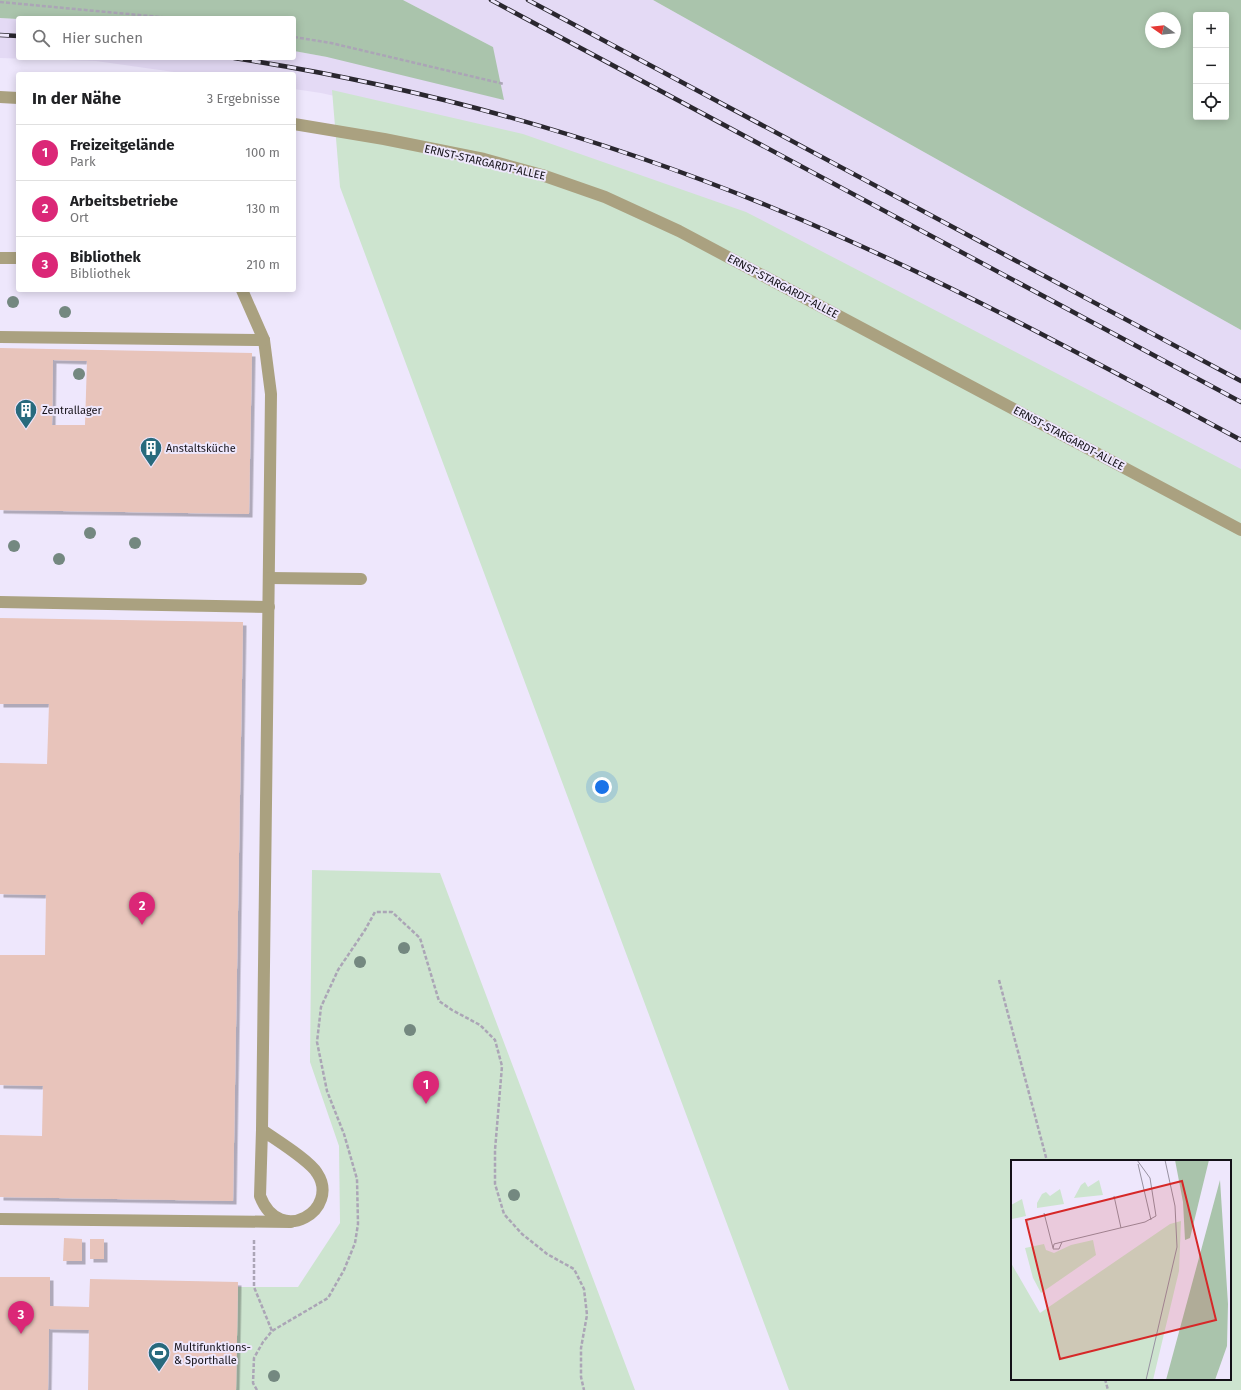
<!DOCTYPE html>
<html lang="de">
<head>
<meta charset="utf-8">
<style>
	body { margin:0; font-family:"Fira Sans",sans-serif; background:#f2f2f2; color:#202124 }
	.controls { position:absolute; right:12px; top:12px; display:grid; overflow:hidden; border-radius:4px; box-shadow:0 2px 10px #0003 }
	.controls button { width:36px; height:36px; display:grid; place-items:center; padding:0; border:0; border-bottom:1px solid #e0e0e0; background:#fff; color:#202124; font:20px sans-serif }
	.compass { position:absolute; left:1145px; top:12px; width:36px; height:36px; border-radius:50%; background:#fff; box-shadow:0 2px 10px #0003; rotate:284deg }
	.you { position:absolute; left:602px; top:787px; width:14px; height:14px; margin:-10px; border:3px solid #fff; border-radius:50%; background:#1a73e8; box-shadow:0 0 0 6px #1a73e833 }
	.badge { display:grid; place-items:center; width:26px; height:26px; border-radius:50%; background:#db2777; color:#fff; font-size:13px; font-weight:700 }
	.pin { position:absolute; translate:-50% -33px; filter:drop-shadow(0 1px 2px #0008) }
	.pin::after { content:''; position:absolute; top:21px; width:14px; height:12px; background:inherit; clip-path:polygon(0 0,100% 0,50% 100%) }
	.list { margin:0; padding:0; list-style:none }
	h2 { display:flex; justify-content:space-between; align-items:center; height:52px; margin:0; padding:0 16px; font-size:17px }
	h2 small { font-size:13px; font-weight:400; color:#757577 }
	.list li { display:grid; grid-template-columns:26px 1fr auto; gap:12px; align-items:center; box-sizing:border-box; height:56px; padding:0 16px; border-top:1px solid #e0e0e0 }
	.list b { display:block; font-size:15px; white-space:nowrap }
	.list p { margin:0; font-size:13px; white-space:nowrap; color:#757577 }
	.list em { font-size:13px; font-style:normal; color:#757577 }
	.icon { flex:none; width:22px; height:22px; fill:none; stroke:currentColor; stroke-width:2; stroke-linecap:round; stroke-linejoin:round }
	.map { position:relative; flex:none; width:1241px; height:1390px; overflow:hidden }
	.search { position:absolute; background:#fff; box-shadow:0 2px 10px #0003; left:16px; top:16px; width:280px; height:44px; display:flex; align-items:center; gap:10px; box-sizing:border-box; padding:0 14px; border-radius:4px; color:#757577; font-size:15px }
	.panel { position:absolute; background:#fff; box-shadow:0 2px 10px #0003; left:16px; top:72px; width:280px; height:220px; border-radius:4px }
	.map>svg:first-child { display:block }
	.built { fill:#e4daf5 }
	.green { fill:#cde4cf; fill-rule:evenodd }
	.forest { fill:#aac4ac; fill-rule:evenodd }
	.building { fill:#e8c4bb; fill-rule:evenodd; filter:url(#shadow) }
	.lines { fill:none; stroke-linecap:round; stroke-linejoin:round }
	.path { stroke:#aba5b6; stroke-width:2.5; stroke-dasharray:4 2; stroke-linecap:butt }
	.minor { stroke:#aaa180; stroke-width:12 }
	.rail-casing { stroke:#2a272f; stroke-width:4.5 }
	.rail { stroke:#eee7fc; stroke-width:3; stroke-dasharray:9; stroke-linecap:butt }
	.tree { fill:#748880 }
	.labels { text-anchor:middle; stroke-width:4; stroke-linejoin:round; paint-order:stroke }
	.street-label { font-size:11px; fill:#141118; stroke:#eee7fc }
	.poi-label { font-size:11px; fill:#141118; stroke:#eee7fc; text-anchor:start }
	.inset-road { fill:none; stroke:#9791a1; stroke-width:1 }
	.view { fill:#d62828; fill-opacity:0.15; stroke:#d62828; stroke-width:2 }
	.inset-edge { fill:none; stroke:#141118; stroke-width:2 }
</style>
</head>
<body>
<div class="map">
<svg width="1241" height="1390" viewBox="0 0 1241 1390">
	<defs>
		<filter id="shadow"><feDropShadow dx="3.5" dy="3.5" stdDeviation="0" flood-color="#0004"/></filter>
	</defs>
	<rect width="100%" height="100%" fill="#eee7fc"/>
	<path class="built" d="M403,0H653L1241,330V474L513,136L321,93L294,89V74H188L96,61L0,58V18L18,19V58H294V51L327,57L493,47Z"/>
	<g class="green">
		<path d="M332,90L523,134L746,212L1241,469V1390H789L340,187ZM1012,1161H1230V1379H1012Z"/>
		<path d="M312,870L440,873L635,1390H236L238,1287H298L340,1223L339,1146L310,1062Z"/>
	</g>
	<g class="forest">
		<path d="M0,0H403L493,47L504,100L327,57L294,51V18L18,19L0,18Z"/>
		<path d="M653,0H1241V330ZM1196,15H1226V117H1196ZM1151,18H1175V42H1151Z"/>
	</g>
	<g class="building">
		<path d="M0,348L252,353L249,514L0,510ZM53,360L87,361L85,425H52Z"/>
		<path d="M0,618L243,622L233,1201L0,1197V1135L42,1136L43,1086L0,1085V955H45L46,895L0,894V763L47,764L49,704H0Z"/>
		<path d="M64,1238L82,1239V1261H63Z"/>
		<rect x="90" y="1239" width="14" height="20"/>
		<path d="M0,1277H50V1306L89,1307L90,1279L238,1282L236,1390H88L89,1330L49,1329L48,1390H0Z"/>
	</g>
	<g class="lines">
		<g class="path">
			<path d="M0,2L171,18"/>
			<path d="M294,37L331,43L504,84"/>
			<path d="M999,980L1047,1161"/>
			<path d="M254,1240V1287L272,1331"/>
			<path d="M1105,1379L1108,1390"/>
			<path d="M257,1390L253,1383L254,1358L263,1342L272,1331L328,1298L344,1270L355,1243L358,1224L357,1179L344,1134L327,1091L317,1042L321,1007L338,970L365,930L375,912H392L420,938L439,1001L452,1010L480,1025L495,1040L502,1066L495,1150V1184L504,1214L522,1234L547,1254L574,1269L584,1289L587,1315L581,1348V1377L584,1390"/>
		</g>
		<g class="minor">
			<path d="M0,97L18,98"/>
			<path d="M294,124L384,139L484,159L542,175L605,197L679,231L1241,530"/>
			<path d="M0,258H18"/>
			<path d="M242,290L264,340L271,394L262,1130"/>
			<path d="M0,337L264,340"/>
			<path d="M269,578L361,579"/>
			<path d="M0,602L269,607"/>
			<path d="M262,1130C276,1140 309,1160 317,1173C341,1209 280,1248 260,1196Z"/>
			<path d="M0,1219L291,1222"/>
		</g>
		<g class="rail-casing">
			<g id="rail">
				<path d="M491,0L1241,402"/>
				<path d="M528,0L1241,381"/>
				<path d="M0,35L18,36"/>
				<path d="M234,58C444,90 649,151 843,238C979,298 1110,370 1241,440"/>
			</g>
		</g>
		<use href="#rail" class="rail"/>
	</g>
	<g class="tree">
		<circle cx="13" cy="302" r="6"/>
		<circle cx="65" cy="312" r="6"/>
		<circle cx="79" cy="374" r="6"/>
		<circle cx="90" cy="533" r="6"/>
		<circle cx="135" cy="543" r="6"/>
		<circle cx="14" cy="546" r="6"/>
		<circle cx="59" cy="559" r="6"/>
		<circle cx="404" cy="948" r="6"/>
		<circle cx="360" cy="962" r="6"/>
		<circle cx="410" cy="1030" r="6"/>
		<circle cx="514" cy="1195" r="6"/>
		<circle cx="274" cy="1376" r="6"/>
	</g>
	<defs>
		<g id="building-pin" transform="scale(1.15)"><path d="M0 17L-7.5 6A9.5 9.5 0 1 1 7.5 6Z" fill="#286a7d" stroke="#eee7fc"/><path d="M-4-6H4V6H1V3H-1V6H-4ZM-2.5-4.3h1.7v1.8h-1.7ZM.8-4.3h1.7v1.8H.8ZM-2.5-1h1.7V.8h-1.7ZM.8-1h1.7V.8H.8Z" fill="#fff"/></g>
		<g id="stadium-pin" transform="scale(1.15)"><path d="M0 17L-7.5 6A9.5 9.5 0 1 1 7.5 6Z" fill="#286a7d" stroke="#eee7fc"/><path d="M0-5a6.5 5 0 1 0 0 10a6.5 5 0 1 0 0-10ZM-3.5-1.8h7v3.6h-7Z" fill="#fff"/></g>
	</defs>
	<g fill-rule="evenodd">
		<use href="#building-pin" x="26" y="410"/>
		<use href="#building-pin" x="151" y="448"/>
		<use href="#stadium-pin" x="159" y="1353"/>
	</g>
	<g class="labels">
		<g class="street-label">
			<text transform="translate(485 162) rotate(13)" y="4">ERNST-STARGARDT-ALLEE</text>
			<text transform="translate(783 286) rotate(28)" y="4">ERNST-STARGARDT-ALLEE</text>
			<text transform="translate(1069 438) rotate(28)" y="4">ERNST-STARGARDT-ALLEE</text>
		</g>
		<g class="poi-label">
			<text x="42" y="414">Zentrallager</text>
			<text x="166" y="452">Anstaltsküche</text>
			<text x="174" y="1351">Multifunktions-<tspan x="174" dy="13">&amp; Sporthalle</tspan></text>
		</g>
	</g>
	<g transform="translate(1011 1160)">
		<rect width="220" height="220" fill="#eee7fc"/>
		<path d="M88,20L92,35L63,38L70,25L74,22L77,27ZM49,29L53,44L26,48V43L31,34L35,32L39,36ZM11,39L15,56L1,59L0,45ZM170,61L168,111L142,220H0V103L29,153L159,64ZM82,80L85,95L30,133L22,118L14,88L33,84L35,90L43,93L60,85Z" fill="#cde4cf"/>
		<path d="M164,0H198L179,78L174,80L172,42ZM209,20L217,144L216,186L204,220H155Z" fill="#aac4ac"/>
		<path class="inset-road" d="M127,4L140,60M103,36L110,68M33,53L42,88M51,82L134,62L145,56L139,18L126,0M51,82L48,89H42L43,84ZM135,220L166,87L164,46L154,0"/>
		<path class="view" d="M171,21L205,160L49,199L15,60Z"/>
		<rect width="220" height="220" class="inset-edge"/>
	</g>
</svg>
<div class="controls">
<button>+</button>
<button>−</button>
<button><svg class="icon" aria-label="locate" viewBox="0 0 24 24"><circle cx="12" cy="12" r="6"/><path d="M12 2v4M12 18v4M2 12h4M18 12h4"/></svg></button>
</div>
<svg class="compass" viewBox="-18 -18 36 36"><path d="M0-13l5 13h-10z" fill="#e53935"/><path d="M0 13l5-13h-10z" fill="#757577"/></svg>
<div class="you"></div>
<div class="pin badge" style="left:426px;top:1104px">1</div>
<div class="pin badge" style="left:142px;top:925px">2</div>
<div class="pin badge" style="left:21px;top:1334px">3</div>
<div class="search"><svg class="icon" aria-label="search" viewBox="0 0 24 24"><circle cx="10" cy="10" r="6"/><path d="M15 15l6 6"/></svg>Hier suchen</div>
<section class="panel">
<h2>In der Nähe<small>3 Ergebnisse</small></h2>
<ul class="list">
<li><span class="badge">1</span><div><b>Freizeitgelände</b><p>Park</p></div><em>100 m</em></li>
<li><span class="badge">2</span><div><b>Arbeitsbetriebe</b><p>Ort</p></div><em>130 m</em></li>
<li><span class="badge">3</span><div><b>Bibliothek</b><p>Bibliothek</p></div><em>210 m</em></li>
</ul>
</section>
</div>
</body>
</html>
